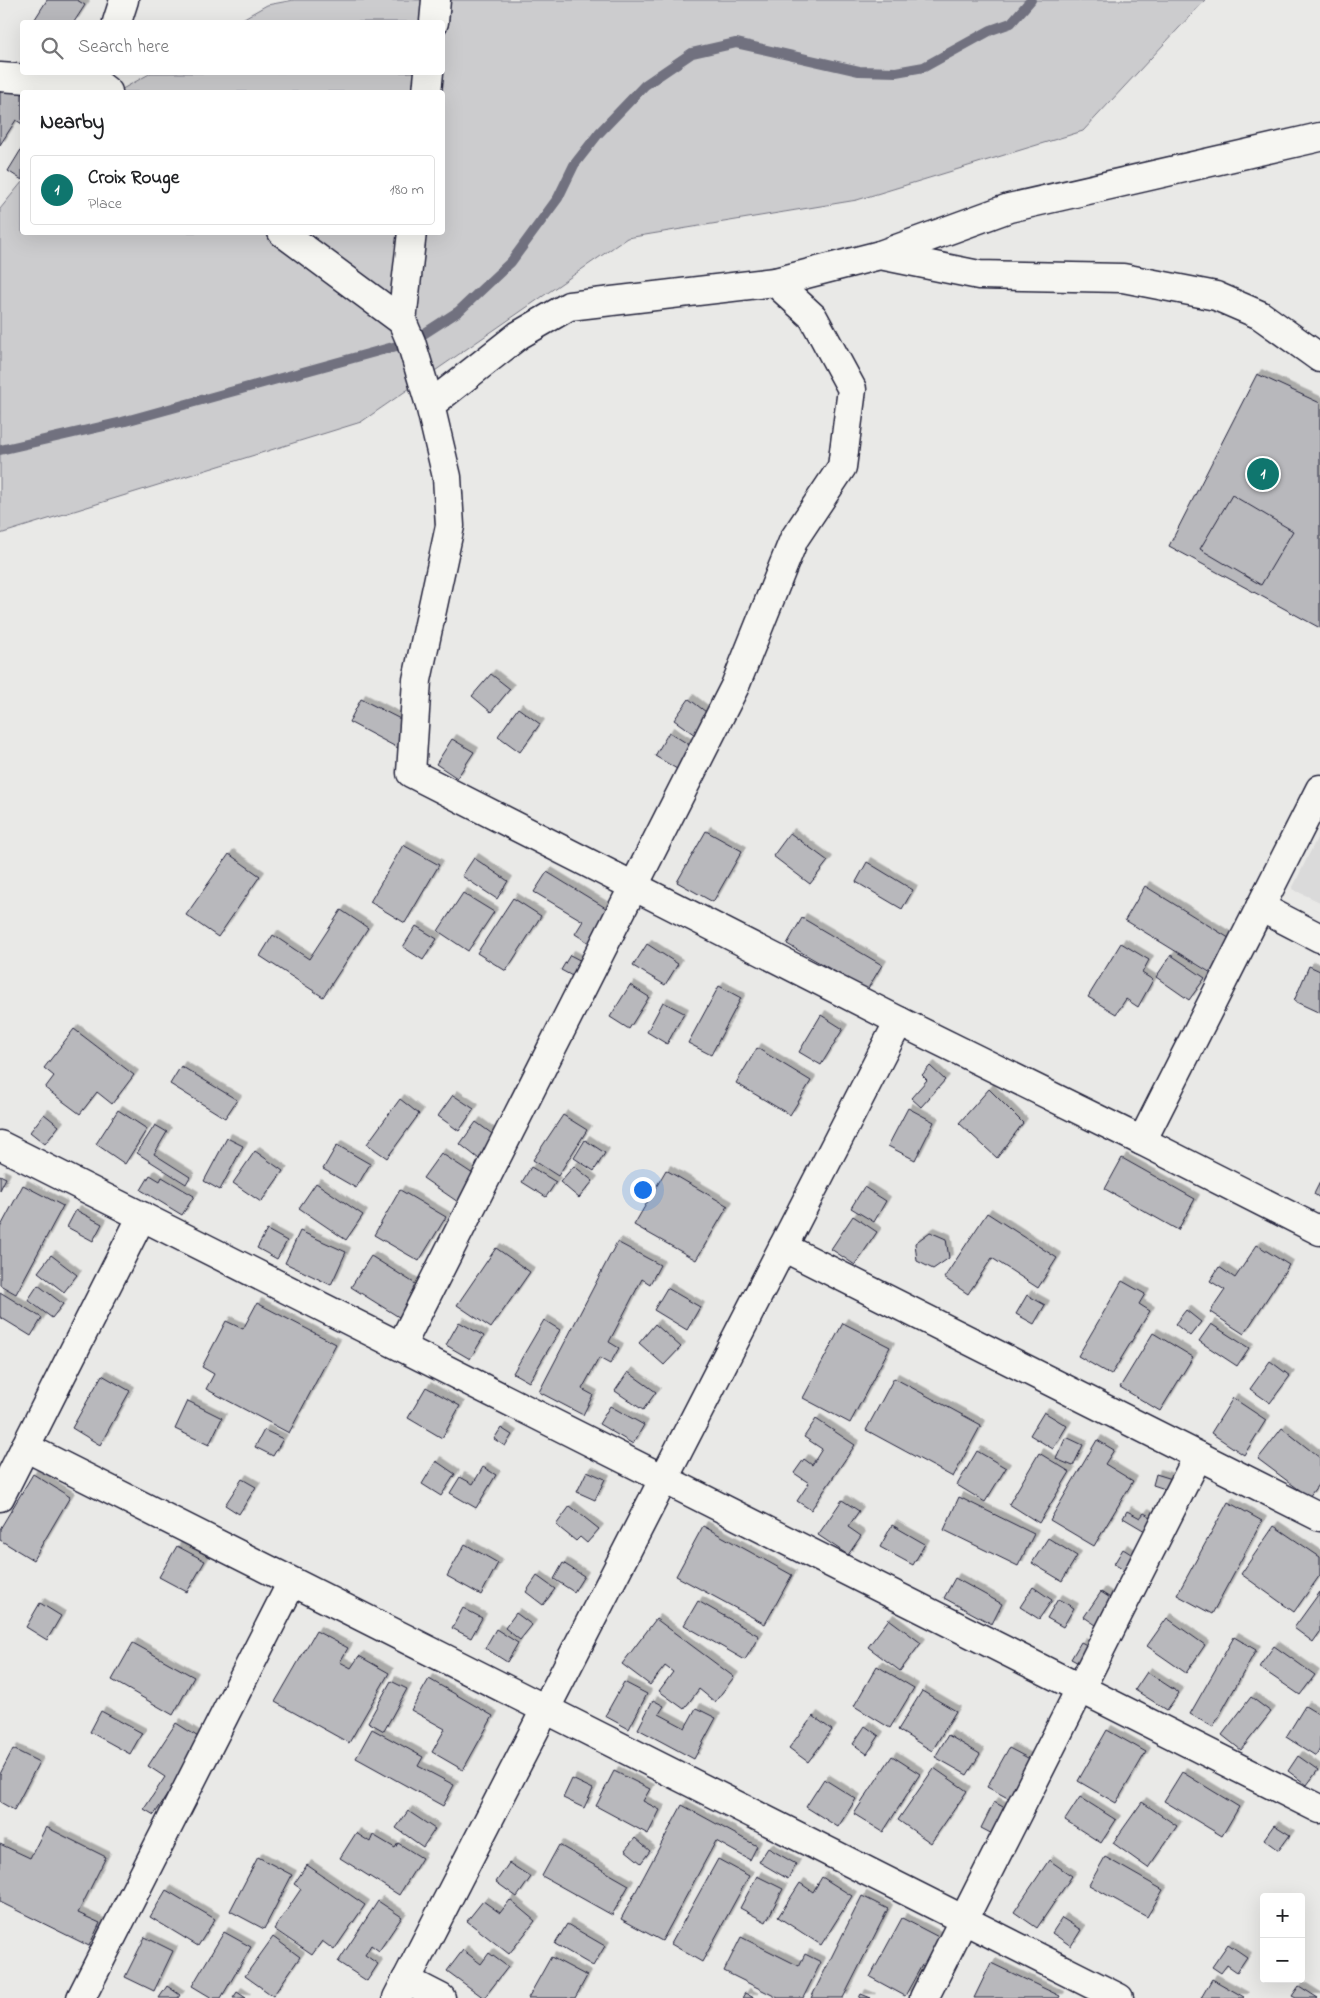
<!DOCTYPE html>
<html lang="en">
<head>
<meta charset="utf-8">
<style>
	body { margin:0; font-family:"Indie Flower",sans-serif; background:#f2f2f2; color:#202124 }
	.controls { position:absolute; right:15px; bottom:15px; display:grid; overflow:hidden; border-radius:5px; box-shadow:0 5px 20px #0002 }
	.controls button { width:45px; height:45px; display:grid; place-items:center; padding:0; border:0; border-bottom:1px solid #e0e0e0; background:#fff; color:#202124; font:25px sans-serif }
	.you { position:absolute; left:642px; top:1189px; width:18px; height:18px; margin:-12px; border:4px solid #fff; border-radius:50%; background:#1a73e8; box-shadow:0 0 0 8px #1a73e833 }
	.badge { display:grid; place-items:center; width:32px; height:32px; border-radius:50%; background:#0f766e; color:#fff; font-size:16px; font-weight:700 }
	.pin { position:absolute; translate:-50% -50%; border:2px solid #fff; box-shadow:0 1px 5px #0006 }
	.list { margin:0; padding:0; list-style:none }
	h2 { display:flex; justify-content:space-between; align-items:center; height:65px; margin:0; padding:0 20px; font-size:21px }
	h2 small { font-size:16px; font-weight:400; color:#757577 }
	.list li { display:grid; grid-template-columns:32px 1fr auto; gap:15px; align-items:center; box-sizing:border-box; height:70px; margin:0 10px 10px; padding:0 10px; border:1px solid #e0e0e0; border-radius:5px }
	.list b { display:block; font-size:19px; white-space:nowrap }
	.list p { margin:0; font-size:16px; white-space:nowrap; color:#757577 }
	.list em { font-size:16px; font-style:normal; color:#757577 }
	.icon { flex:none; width:28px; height:28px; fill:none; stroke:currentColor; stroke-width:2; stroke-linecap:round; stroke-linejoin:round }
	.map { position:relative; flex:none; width:1320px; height:1998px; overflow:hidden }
	.search { position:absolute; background:#fff; box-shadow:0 5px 20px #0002; left:20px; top:20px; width:425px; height:55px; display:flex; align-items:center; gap:12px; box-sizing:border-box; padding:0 18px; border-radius:5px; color:#757577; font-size:19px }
	.panel { position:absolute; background:#fff; box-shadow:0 5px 20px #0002; left:20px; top:90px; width:425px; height:145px; border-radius:5px }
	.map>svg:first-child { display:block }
	.built { fill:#dadada }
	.green { fill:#ccccce; stroke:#777784 }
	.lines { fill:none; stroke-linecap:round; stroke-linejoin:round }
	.stream { stroke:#71717f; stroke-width:10 }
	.building { fill:#b8b8bc; stroke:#22223b; filter:url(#shadow) }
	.minor-casing { stroke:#22223b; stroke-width:31 }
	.minor { stroke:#f6f6f2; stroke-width:28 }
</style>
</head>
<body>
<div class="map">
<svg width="1320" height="1998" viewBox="0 0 1320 1998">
	<defs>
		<filter id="shadow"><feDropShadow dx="4.5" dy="-4.5" stdDeviation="0" flood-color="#0004"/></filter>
	</defs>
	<rect width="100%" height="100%" fill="#e9e9e7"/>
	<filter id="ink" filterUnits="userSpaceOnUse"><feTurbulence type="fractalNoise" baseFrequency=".02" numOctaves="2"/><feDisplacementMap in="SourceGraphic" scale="10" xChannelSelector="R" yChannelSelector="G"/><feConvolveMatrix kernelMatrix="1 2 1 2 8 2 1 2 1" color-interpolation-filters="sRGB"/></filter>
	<g filter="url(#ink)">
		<path class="built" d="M1320,832V902L1292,889Z"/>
		<path class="green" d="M294,0H1205L1083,131L857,200L627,238L361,422L0,534V209L22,182V232H442V92H117L151,73L442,72V22H237L267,5Z"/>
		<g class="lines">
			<path class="stream" d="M0,450L122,422L411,342L459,311L511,262L558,198L574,165L599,133L645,85L692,53L736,43L859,71L896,72L924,67L991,30L1011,23L1031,0"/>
		</g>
		<g class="building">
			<path d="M47,0H77L85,5L74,22H33Z"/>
			<path d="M0,72L33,92H22V124L16,120L0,145Z"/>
			<path d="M22,148V180L8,171Z"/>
			<path d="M1257,374L1320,403V628L1169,546Z"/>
			<path d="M1232,495L1293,531L1261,585L1200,549Z"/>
			<path d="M491,674L510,689L491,712L472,696Z"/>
			<path d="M361,699L410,724L398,748L349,722Z"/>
			<path d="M689,699L710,715L695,735L674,720Z"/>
			<path d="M518,708L540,724L520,752L498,736Z"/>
			<path d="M669,732L691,746L677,769L655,756Z"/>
			<path d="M452,739L474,752L457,778L436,764Z"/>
			<path d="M706,831L742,851L713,902L677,882Z"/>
			<path d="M790,833L828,861L810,884L773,856Z"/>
			<path d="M403,845L439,865L405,923L370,902Z"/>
			<path d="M229,854L260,876L218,937L186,915Z"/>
			<path d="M474,858L508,881L497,899L462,876Z"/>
			<path d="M867,862L913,890L902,909L856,882Z"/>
			<path d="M547,872L614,913L594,946L575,934L583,921L534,892Z"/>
			<path d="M1145,886L1232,940L1211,973L1125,920Z"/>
			<path d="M463,893L494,912L468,951L438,931Z"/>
			<path d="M513,898L541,916L506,971L477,953Z"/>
			<path d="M341,910L368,928L323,997L260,956L273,935L309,959Z"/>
			<path d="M802,918L882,965L867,990L787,944Z"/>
			<path d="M416,926L437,939L423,960L403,947Z"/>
			<path d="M1121,943L1149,960L1142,973L1153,980L1138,1007L1126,999L1116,1014L1088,997Z"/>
			<path d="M647,944L678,964L665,985L633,966Z"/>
			<path d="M570,955L585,963L576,978L561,970Z"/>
			<path d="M1171,955L1205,978L1189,1000L1156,977Z"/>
			<path d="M1309,966L1320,971V1013L1294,1001Z"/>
			<path d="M630,985L649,997L629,1029L610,1017Z"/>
			<path d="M719,986L741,998L711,1055L688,1043Z"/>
			<path d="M663,1002L684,1013L667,1044L647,1032Z"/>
			<path d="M821,1015L843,1029L821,1065L799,1052Z"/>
			<path d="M74,1029L134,1075L112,1104L97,1092L80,1114L45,1088L54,1076L44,1068Z"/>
			<path d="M757,1048L811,1081L790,1115L736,1083Z"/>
			<path d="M181,1066L237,1100L225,1118L170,1084Z"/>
			<path d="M930,1066L945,1080L921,1107L911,1098L927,1080L922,1075Z"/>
			<path d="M989,1089L1023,1123L997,1158L959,1123Z"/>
			<path d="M453,1095L474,1109L459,1131L438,1116Z"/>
			<path d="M400,1099L419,1114L387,1158L367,1144Z"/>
			<path d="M908,1108L934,1122L915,1160L888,1146Z"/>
			<path d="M118,1110L147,1129L125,1164L96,1144Z"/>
			<path d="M44,1114L59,1126L45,1144L30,1132Z"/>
			<path d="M563,1115L587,1130L558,1176L533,1160Z"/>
			<path d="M476,1122L495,1136L479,1159L460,1144Z"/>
			<path d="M155,1125L167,1132L154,1154L190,1177L186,1184L137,1153Z"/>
			<path d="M227,1138L243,1146L220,1190L204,1181Z"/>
			<path d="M585,1140L605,1153L594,1171L574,1158Z"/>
			<path d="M337,1145L370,1164L356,1188L323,1169Z"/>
			<path d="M255,1151L283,1171L261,1202L233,1183Z"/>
			<path d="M441,1153L476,1176L458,1202L423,1178Z"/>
			<path d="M1122,1158L1195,1199L1178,1230L1105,1189Z"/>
			<path d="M574,1166L593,1181L579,1198L560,1182Z"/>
			<path d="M531,1167L556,1182L546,1197L522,1182Z"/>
			<path d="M666,1170L728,1206L696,1260L634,1225Z"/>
			<path d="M0,1175L6,1178L0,1190Z"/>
			<path d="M150,1175L160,1181L162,1177L194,1196L182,1215L141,1190Z"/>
			<path d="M1320,1182V1198L1314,1194Z"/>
			<path d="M316,1183L363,1215L346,1240L299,1208Z"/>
			<path d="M23,1185L63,1206L16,1294L0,1285V1228Z"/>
			<path d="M864,1187L886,1201L874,1222L851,1208Z"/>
			<path d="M400,1190L446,1217L419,1261L374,1235Z"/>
			<path d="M76,1210L102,1224L93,1241L67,1227Z"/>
			<path d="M987,1213L1057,1258L1038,1288L992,1258L968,1294L944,1278Z"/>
			<path d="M853,1216L877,1232L855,1265L831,1249Z"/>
			<path d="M267,1230L287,1241L277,1259L257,1248Z"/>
			<path d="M300,1231L346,1252L331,1285L285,1263Z"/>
			<path d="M930,1232L946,1239L949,1258L933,1269L917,1261L915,1243Z"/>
			<path d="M617,1242L660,1265L650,1284L642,1279L609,1342L619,1348L610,1364L599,1358L582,1389L593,1395L583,1415L539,1392Z"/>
			<path d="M1257,1245L1289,1265L1244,1334L1210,1312L1225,1290L1210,1281L1219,1267L1235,1278Z"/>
			<path d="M496,1248L530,1272L491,1328L457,1305Z"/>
			<path d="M51,1255L77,1275L64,1292L38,1272Z"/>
			<path d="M371,1256L422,1288L402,1319L351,1287Z"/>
			<path d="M1122,1281L1145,1294L1139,1304L1150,1311L1111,1375L1078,1356Z"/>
			<path d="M38,1285L63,1304L52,1318L28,1300Z"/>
			<path d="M667,1288L700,1307L687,1330L654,1310Z"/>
			<path d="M0,1292L42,1318L31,1336L0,1317Z"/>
			<path d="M1027,1295L1045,1305L1034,1324L1016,1314Z"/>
			<path d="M257,1303L336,1344L289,1433L206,1389L214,1374L202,1367L226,1321L243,1329Z"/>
			<path d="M1186,1310L1201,1322L1190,1336L1175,1324Z"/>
			<path d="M544,1320L560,1330L529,1382L513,1373Z"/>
			<path d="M459,1322L484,1336L470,1359L446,1345Z"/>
			<path d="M843,1323L890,1347L850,1423L803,1398Z"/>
			<path d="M655,1324L681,1347L664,1365L639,1343Z"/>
			<path d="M1211,1324L1249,1348L1237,1366L1199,1341Z"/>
			<path d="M1153,1333L1193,1357L1160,1411L1120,1387Z"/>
			<path d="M1270,1361L1290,1376L1270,1403L1250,1389Z"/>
			<path d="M628,1372L656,1392L643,1410L615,1391Z"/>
			<path d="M102,1375L130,1391L100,1445L72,1428Z"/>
			<path d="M894,1378L981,1425L953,1477L866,1430Z"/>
			<path d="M426,1387L460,1406L442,1438L408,1418Z"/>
			<path d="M1233,1398L1266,1420L1244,1455L1211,1433Z"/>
			<path d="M188,1401L222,1418L209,1445L175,1429Z"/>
			<path d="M610,1406L644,1425L633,1444L599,1424Z"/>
			<path d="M1044,1412L1067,1426L1053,1449L1030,1435Z"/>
			<path d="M816,1419L855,1445L811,1510L797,1501L809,1483L794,1473L804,1459L812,1465L822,1449L804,1437Z"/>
			<path d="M501,1428L512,1435L505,1446L494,1439Z"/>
			<path d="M1282,1428L1320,1458V1482L1309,1497L1258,1459Z"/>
			<path d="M264,1430L283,1439L273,1456L255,1447Z"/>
			<path d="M1066,1437L1083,1445L1073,1466L1056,1459Z"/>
			<path d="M1097,1440L1114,1450L1105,1464L1133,1481L1094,1546L1050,1520Z"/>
			<path d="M977,1451L1006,1468L985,1502L957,1485Z"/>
			<path d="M1039,1453L1070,1472L1039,1523L1009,1504Z"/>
			<path d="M436,1461L455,1474L441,1496L422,1484Z"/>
			<path d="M483,1467L496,1475L476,1508L450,1493L460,1477L473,1484Z"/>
			<path d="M587,1471L605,1479L595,1500L577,1492Z"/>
			<path d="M33,1474L70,1497L33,1560L0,1540V1529Z"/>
			<path d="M1156,1474L1172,1479L1168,1490L1153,1485Z"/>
			<path d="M242,1479L256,1487L239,1514L225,1505Z"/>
			<path d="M959,1497L1034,1534L1018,1566L944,1530Z"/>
			<path d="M842,1500L859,1511L848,1527L861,1536L848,1555L818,1535Z"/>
			<path d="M1228,1502L1262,1521L1212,1614L1177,1595Z"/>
			<path d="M570,1506L599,1529L587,1543L580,1537L576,1541L556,1525Z"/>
			<path d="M1127,1511L1140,1518L1144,1513L1158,1521L1150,1534L1123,1518Z"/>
			<path d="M892,1525L925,1544L913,1565L880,1547Z"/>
			<path d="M703,1526L792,1575L765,1624L676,1576Z"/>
			<path d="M1274,1526L1320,1557V1575L1294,1612L1241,1574Z"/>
			<path d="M1048,1538L1077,1556L1062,1581L1032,1563Z"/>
			<path d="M465,1544L498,1563L481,1595L447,1576Z"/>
			<path d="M177,1546L205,1561L187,1592L159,1577Z"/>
			<path d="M1123,1549L1139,1559L1130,1574L1114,1564Z"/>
			<path d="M563,1563L584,1576L574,1592L554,1579Z"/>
			<path d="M537,1576L555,1589L543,1605L526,1592Z"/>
			<path d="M955,1578L1002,1604L992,1624L944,1598Z"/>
			<path d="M1033,1587L1052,1600L1039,1619L1020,1607Z"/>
			<path d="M1101,1592L1118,1603L1102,1629L1084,1617Z"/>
			<path d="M1320,1592V1632L1313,1642L1294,1628Z"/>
			<path d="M1058,1599L1074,1608L1063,1627L1047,1618Z"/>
			<path d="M698,1601L759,1636L745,1660L684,1625Z"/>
			<path d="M40,1603L61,1616L47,1640L26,1627Z"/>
			<path d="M463,1608L482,1618L471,1638L452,1628Z"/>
			<path d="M516,1613L532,1625L520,1640L505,1628Z"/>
			<path d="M1167,1618L1205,1645L1186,1673L1147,1646Z"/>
			<path d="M656,1619L734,1677L715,1702L699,1689L684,1709L659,1691L673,1672L665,1666L650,1685L622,1664Z"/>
			<path d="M889,1619L921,1643L900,1671L868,1647Z"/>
			<path d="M496,1629L518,1643L507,1662L485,1648Z"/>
			<path d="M316,1631L348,1648L340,1662L351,1668L359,1656L389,1673L349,1743L275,1702Z"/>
			<path d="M1234,1637L1256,1650L1213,1727L1190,1714Z"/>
			<path d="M1081,1642L1096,1650L1086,1667L1071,1659Z"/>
			<path d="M133,1643L194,1677L173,1715L112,1680Z"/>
			<path d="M1274,1646L1315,1675L1300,1695L1259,1667Z"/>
			<path d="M877,1666L914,1688L890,1728L854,1706Z"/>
			<path d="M1147,1672L1179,1693L1167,1710L1135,1690Z"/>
			<path d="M429,1679L493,1716L463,1770L432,1752L445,1729L411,1710Z"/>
			<path d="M391,1681L407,1689L384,1731L368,1722Z"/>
			<path d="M624,1682L647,1694L629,1729L605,1716Z"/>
			<path d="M922,1691L956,1711L932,1751L898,1730Z"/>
			<path d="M1251,1697L1271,1712L1241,1750L1222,1735Z"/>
			<path d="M653,1700L664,1706L659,1714L685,1728L696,1708L716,1718L694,1759L638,1729Z"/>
			<path d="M1305,1706L1320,1715V1749L1316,1756L1286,1737Z"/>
			<path d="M101,1711L142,1733L130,1754L90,1732Z"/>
			<path d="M813,1716L832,1730L808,1762L789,1748Z"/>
			<path d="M176,1723L203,1740L154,1815L144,1809L165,1777L148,1766Z"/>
			<path d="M865,1726L879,1736L867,1754L853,1744Z"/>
			<path d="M372,1729L423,1757L418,1766L454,1785L443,1806L356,1758Z"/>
			<path d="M1107,1730L1146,1752L1116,1803L1078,1781Z"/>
			<path d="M948,1735L980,1754L967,1775L935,1757Z"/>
			<path d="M1009,1748L1043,1766L1021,1805L987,1787Z"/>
			<path d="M13,1749L39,1762L14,1810L0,1802V1774Z"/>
			<path d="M892,1756L920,1774L883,1832L854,1814Z"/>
			<path d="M1298,1756L1318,1770L1307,1785L1288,1771Z"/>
			<path d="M934,1768L967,1791L931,1843L898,1820Z"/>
			<path d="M614,1771L650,1789L643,1801L660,1810L648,1834L596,1806Z"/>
			<path d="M1182,1772L1239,1807L1222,1836L1164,1801Z"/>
			<path d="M572,1779L593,1789L584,1808L563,1798Z"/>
			<path d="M824,1779L856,1799L838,1827L806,1807Z"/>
			<path d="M1080,1797L1116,1820L1101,1843L1065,1820Z"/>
			<path d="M994,1802L1016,1814L1002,1839L981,1828Z"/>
			<path d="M1142,1802L1177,1826L1148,1868L1113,1843Z"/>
			<path d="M682,1805L757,1846L750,1860L716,1841L662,1941L621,1919Z"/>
			<path d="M408,1811L435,1829L423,1847L396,1828Z"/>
			<path d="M1274,1825L1290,1835L1279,1850L1264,1839Z"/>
			<path d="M46,1827L106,1857L78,1913L100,1923L89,1946L0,1902V1844L30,1858Z"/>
			<path d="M356,1833L370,1842L373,1835L395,1848L398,1843L422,1858L399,1895L340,1858Z"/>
			<path d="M635,1838L650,1851L641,1863L625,1850Z"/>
			<path d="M559,1845L629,1885L612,1915L542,1876Z"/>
			<path d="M768,1848L796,1864L788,1879L759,1862Z"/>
			<path d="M258,1857L292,1875L264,1929L230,1911Z"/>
			<path d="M1105,1857L1163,1890L1147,1917L1089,1885Z"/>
			<path d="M718,1859L749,1876L702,1962L671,1944Z"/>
			<path d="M1049,1860L1072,1876L1037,1928L1014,1912Z"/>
			<path d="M509,1863L531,1877L517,1897L496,1882Z"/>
			<path d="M307,1865L365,1905L334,1950L322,1941L312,1955L274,1929L301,1889L294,1884Z"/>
			<path d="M757,1876L783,1889L766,1922L740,1908Z"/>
			<path d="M822,1877L852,1896L821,1945L778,1917L800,1883L813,1892Z"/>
			<path d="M166,1890L215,1919L198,1946L150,1917Z"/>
			<path d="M862,1896L888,1909L843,1998H811Z"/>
			<path d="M510,1900L535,1921L509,1954L467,1921L483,1901L500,1913Z"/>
			<path d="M378,1901L402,1917L379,1951L371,1945L365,1955L378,1964L367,1981L338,1962Z"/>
			<path d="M902,1918L950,1943L934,1972L922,1965L905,1996L870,1977Z"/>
			<path d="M1062,1918L1081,1930L1071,1946L1052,1933Z"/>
			<path d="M567,1924L605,1946L593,1966L555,1944Z"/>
			<path d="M224,1932L251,1947L221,1998H212L192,1986Z"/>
			<path d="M145,1937L173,1951L154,1991L125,1977Z"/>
			<path d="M273,1937L300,1957L273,1996L245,1976Z"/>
			<path d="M741,1937L799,1966L805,1954L821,1962L803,1998H778L724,1971Z"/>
			<path d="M1228,1944L1247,1957L1237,1972L1227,1965L1221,1973L1212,1967Z"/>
			<path d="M463,1950L481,1964L489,1953L508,1967L484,1998L447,1971Z"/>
			<path d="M551,1957L587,1976L575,1998H528Z"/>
			<path d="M991,1963L1060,1996L1059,1998H974Z"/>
			<path d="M1212,1979L1244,1997L1243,1998H1201Z"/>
			<path d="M167,1986L180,1995L178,1998H159Z"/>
			<path d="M1299,1986L1318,1998H1296L1292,1996Z"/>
			<path d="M237,1992L246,1998H233Z"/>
			<path d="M745,1993L754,1998H742Z"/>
			<path d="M861,1994L871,1998H859Z"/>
		</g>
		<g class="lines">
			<g class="minor-casing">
				<g id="minor">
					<path d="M117,22L124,0"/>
					<path d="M434,22L436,0"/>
					<path d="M0,77L98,84L108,92"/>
					<path d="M427,92L429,72"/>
					<path d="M282,232L402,321L411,342L430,405L447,477L450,526L417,680L411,773L899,1021L1142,1141L1320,789"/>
					<path d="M880,255L979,275L1123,278L1216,296L1260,315L1320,358"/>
					<path d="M402,321L412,232"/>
					<path d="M430,405L519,335L569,306L775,282"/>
					<path d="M1260,907L1320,938"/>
					<path d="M1142,1141L1320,1231"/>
					<path d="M0,1145L1320,1809"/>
					<path d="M783,1247L1320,1517"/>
					<path d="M401,1346L735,686L794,539L842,467L852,389L813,317L775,282L880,255L1009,208L1320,137"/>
					<path d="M25,1447L1119,1998"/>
					<path d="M0,1497L142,1216"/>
					<path d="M406,1980L441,1998"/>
					<path d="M81,1998L292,1582"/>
					<path d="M397,1998L899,1021"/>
					<path d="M924,1998L1198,1456"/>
				</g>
			</g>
			<use href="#minor" class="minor"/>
		</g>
	</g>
</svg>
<div class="controls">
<button>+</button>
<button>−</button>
</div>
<div class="you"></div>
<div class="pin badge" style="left:1263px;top:474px">1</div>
<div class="search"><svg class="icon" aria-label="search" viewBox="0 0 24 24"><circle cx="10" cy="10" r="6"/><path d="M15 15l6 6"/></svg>Search here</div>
<section class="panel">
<h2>Nearby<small></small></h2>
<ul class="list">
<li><span class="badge">1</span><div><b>Croix Rouge</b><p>Place</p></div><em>180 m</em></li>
</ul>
</section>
</div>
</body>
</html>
